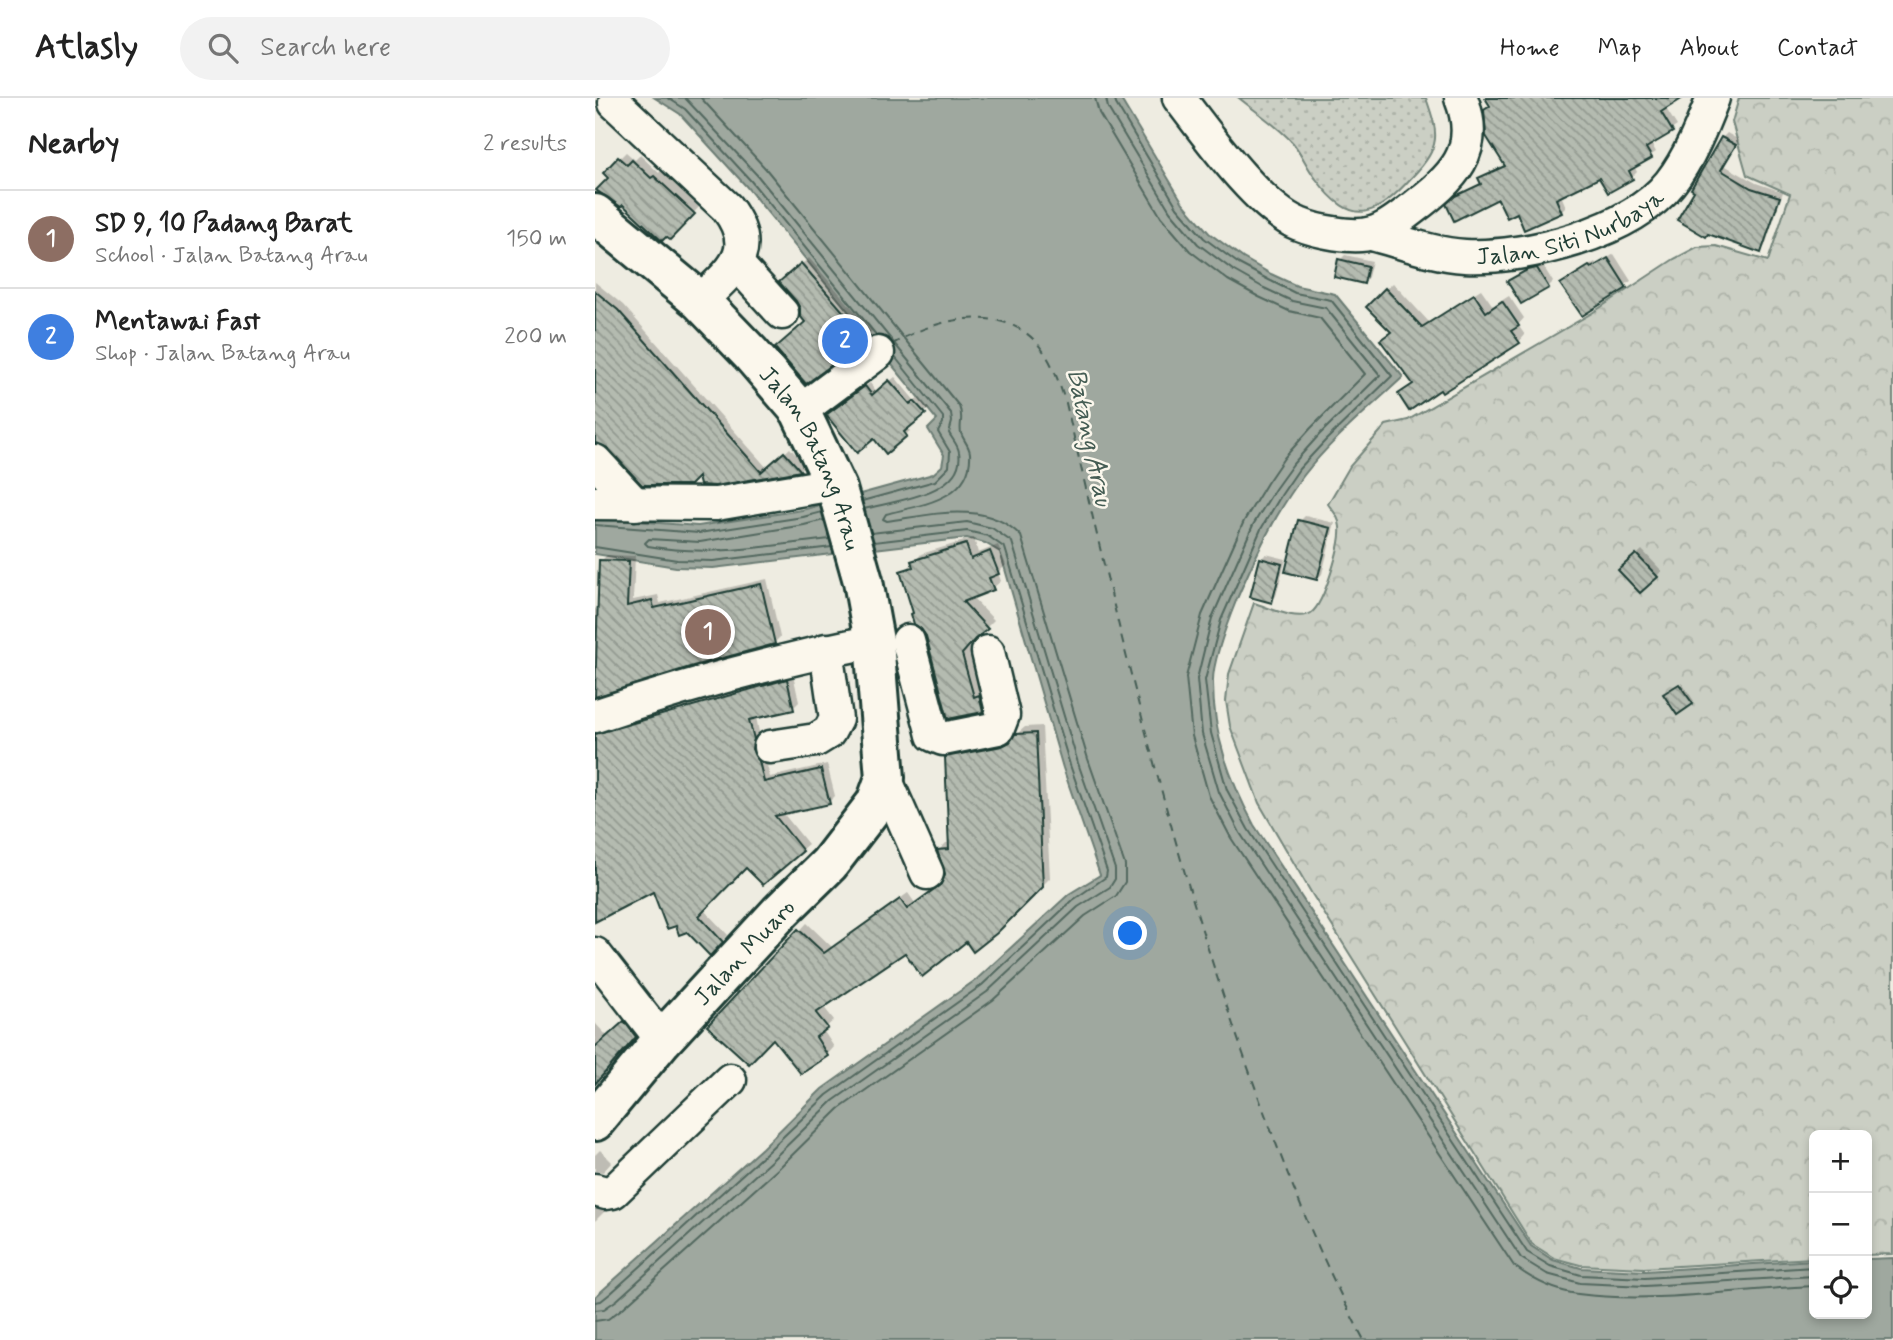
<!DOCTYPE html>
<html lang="en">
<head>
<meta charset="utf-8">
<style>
	body { margin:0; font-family:Mynerve,sans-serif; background:#f2f2f2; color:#222 }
	.controls { position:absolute; right:21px; bottom:21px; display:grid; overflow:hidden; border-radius:10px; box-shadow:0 4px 10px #0003 }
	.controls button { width:63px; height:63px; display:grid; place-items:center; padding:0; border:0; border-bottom:2px solid #e0e0e0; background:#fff; color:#222; font:35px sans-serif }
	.you { position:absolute; left:536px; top:836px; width:24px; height:24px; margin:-18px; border:5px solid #fff; border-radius:50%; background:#1a73e8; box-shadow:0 0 0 10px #1a73e833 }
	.badge { display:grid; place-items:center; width:46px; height:46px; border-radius:50%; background:#c8321e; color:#fff; font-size:23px; font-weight:700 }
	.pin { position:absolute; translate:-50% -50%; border:4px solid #fff; box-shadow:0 2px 7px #0006 }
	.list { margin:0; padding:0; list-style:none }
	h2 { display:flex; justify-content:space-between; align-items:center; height:91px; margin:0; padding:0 28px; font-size:30px }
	h2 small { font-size:23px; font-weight:400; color:#767676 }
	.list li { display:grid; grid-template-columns:46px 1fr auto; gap:21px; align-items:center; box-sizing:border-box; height:98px; padding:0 28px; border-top:2px solid #e0e0e0 }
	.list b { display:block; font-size:26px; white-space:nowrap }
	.list p { margin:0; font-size:23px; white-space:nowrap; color:#767676 }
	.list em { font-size:23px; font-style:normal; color:#767676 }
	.icon { flex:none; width:38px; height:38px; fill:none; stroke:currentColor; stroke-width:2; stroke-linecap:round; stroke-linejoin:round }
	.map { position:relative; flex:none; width:1298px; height:1242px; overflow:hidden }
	header { display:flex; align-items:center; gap:42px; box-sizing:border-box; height:98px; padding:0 35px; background:#fff; border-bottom:2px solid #e0e0e0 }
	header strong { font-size:33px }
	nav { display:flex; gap:38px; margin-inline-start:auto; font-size:24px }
	.search { width:490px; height:63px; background:#f2f2f2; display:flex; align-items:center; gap:18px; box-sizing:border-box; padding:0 24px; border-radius:38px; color:#767676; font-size:26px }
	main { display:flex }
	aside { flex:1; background:#fff }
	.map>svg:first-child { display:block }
	.grass { fill:url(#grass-dots); stroke:#75867c; stroke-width:2 }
	.forest { fill:url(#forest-crowns); stroke:#75867c; stroke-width:2 }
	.water { fill:#9fa89f; stroke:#6c7d74; stroke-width:2 }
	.shadow { fill:#0003 }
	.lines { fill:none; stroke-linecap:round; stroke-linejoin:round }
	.shore { stroke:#52685f; stroke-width:2 }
	.ferry { stroke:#455d54; stroke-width:2; stroke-dasharray:9 7; stroke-linecap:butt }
	.building { fill:url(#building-back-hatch); stroke:#1f3d34; stroke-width:2 }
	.minor-casing { stroke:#1f3d34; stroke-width:37 }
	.major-casing { stroke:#1f3d34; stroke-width:44 }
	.minor { stroke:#fbf7ec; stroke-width:32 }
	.major { stroke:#fbf7ec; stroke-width:38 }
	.labels { text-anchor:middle; stroke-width:5; stroke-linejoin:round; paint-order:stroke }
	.street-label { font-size:24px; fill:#1f3d34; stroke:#fbf7ec }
	.water-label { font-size:26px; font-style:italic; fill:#455d54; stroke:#fbf7ec }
</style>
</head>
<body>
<header>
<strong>Atlasly</strong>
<div class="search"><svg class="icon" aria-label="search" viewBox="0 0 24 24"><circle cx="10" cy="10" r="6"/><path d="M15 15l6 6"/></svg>Search here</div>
<nav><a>Home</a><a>Map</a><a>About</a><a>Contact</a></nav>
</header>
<main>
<aside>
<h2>Nearby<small>2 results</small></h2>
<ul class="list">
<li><span class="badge" style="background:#8d6e63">1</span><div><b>SD 9, 10 Padang Barat</b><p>School · Jalan Batang Arau</p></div><em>150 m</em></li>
<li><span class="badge" style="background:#3f7fe0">2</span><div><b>Mentawai Fast</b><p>Shop · Jalan Batang Arau</p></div><em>200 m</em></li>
</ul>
</aside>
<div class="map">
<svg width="1298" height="1242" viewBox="0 0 1298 1242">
	<defs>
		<pattern id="grass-dots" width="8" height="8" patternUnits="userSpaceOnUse" patternTransform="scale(1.75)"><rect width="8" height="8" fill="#cbcfc4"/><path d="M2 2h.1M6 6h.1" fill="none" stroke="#aeb3a9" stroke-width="1.8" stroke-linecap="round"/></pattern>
		<pattern id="forest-crowns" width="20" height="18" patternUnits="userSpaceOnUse" patternTransform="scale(1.75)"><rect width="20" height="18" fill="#cbcfc4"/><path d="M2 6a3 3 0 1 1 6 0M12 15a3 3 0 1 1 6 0" fill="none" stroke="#aeb3a9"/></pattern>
		<pattern id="building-back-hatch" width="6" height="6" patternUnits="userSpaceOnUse" patternTransform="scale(1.75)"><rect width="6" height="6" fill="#b4bbb0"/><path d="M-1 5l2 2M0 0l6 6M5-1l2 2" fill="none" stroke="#929990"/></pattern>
	</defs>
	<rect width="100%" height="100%" fill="#eeece1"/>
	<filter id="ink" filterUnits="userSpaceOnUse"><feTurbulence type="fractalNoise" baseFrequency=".0143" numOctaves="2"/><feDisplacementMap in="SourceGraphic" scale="14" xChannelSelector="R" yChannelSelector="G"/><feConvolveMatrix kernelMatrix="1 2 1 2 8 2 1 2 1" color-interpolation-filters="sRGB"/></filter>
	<g filter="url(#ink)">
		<path class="grass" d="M644,0H831C844,37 846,48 818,78C781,119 758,131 721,81C712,70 707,56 698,45C683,28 661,14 644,0Z"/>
		<path class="forest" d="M1144,0H1298V1156L1272,1157V1037H1219V1160L1049,1170L985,1167L959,1160L937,1146L717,796L664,705L635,628L631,603L634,576L659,505C673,509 702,524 716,515C729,506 747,445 745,429C744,419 739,414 733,406L755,368L791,327L813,322L997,215L1079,161L1102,149L1121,148L1173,163L1195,96L1152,77L1137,24Z"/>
		<path class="water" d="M60,0H525L588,105L614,135L648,160L676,176L702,188L740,196L808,279C774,311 737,341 709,377C680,415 660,459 641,503C633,523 617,564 618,585C618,638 635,682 659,727L936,1148L958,1162L986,1170L1050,1173L1219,1162V1216H1272V1161L1298,1160V1242H0V1199L167,1050L227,991L382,881L474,796L505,777L468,670L405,454L390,445L372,440L118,470L81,469L0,456V420L103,428L207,412L338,376L347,368L349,357L333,331L342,322L151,88L85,16Z"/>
		<g class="shadow">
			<path d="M947,0H1075L1070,9L1082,28L1056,45L1061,54L1039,68L1042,74L1037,79L1014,93L1005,78L966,97L971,109L966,114L922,113L904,99L854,107L867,94L887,84L885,80L890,76L911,66Z"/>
			<path d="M1132,35L1144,42L1129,67L1161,85L1188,94L1170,148L1166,153L1102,93L1127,40Z"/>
			<path d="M31,54L40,62L45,57L64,75L66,72L105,108L75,140L10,75Z"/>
			<path d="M1019,156L1036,183L987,216L967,186L1000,164L1002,167Z"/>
			<path d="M750,157L777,163L773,179L768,184L745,162Z"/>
			<path d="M214,160L277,233L270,239L212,224L192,178Z"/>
			<path d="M947,166L958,184L953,189L914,183L939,167Z"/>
			<path d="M0,184L28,207L173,371L195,350L210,367L205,371L119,386L105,376L0,344Z"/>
			<path d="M798,185L834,224L886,191L898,208L914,198L929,220L923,227L930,237L924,244L845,290L805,296L819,284L788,242L797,233L773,209Z"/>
			<path d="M300,279L320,303L324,300L334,311L312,329L315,333L291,353L279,339L238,313L275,285L282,294Z"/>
			<path d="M710,418L740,425L727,476L722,481L705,423Z"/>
			<path d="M379,440L383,455L403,447L411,467L403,475L406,483L398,490L377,499L399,522L374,547L386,592L395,605L388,613L320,515L307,474L319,465L326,456Z"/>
			<path d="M1047,452L1067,473L1046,493L1026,472Z"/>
			<path d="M671,456L691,461L681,498L676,503L666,461Z"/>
			<path d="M12,457L40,458L38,502L63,497L65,505L172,481L185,539L179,545L98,566L0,597V510L3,514L6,463Z"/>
			<path d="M198,576L204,604L198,610L161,619L164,634L162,646L169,656L175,679L232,666L240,698L234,704L188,715L213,746L168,784L151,768L108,811L133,837L115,856L59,792L0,822V629L13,630L116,598Z"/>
			<path d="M1087,585L1099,603L1083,614L1072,594Z"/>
			<path d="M447,628L455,780L401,834L371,842L311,853L228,908L239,922L228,932L239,949L232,957L178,939L115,928L212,825L237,849L313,795L320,805L349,784L352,776L344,752L351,745H355L351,660L359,652L416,641L430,629Z"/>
			<path d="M36,918L46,932L0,987V925L13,939Z"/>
			<path d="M5,1052L17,1064L8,1074L0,1073V1057Z"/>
			<path d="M0,1104L13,1110L0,1123Z"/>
		</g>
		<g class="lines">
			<g class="shore">
				<path d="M73,0L90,11L156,83L282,238"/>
				<path d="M90,0L162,77L356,315L357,324L354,335C357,341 363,347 364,354C371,396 298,403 269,411"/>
				<path d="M500,0L504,15L566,119L595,153L633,182L664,199L694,213L725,220L770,276L716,330L689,360L672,385L649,423L607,517L591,579L597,638L614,698L636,740L919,1168C938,1182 960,1193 983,1196C1061,1206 1141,1191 1219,1188"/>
				<path d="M511,0L513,10L575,113L603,146L639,173L669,190L697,203L731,210L785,277L724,337L698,366L680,391L658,427L617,520L602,581L607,636L624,694L645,735L926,1160L952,1176L985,1185L1050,1188L1219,1178"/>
				<path d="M520,0L521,6L582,109L609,140L644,166L674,182L700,195L736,202L797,278L730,343L704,371L687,396L666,431L626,522L610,582L616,635L632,692L653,731L932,1154L955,1168L986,1177L1050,1180L1219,1169"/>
				<path d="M267,403L340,383L354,369L355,354L343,334L348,325V319L300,259"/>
				<path d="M229,422L209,427L105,444L54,441L50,445L53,448C114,459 173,448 234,441"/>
				<path d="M0,427L104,435L208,419L227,414"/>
				<path d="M0,449L82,462L118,463L237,449"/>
				<path d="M0,1204L6,1203L16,1195L171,1055L232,997L387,887L478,802L511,779L512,773L475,667L410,450L393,438L372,433L279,444"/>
				<path d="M0,1212L9,1211L22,1202L177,1062L238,1003L392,894L483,809L515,789L520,781V771L483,665L417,444L397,430L372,424L276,435"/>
				<path d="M0,1223L13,1221L28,1210L185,1069L244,1011L398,902L490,818L521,798L530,784V767L493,661L426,438C391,401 336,417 292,423L288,421L291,416C324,407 378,402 375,355C374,347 368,342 366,335C364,325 369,320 364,308L171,71L106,0"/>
			</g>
			<path class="ferry" d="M296,247C339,220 411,203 446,250C459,267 464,286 471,305C523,528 574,748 651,964C685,1059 721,1153 769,1242"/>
		</g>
		<g class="building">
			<path d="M890,0H1088L1066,14L1078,34L1051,50L1057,60L1034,73L1038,81L1013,95L1004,80L961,101L967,115L929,132L922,115L912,120L903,101L859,123L851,106L860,98L886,86L883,80L910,68L891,38L889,12L895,8Z"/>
			<path d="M1126,39L1141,47L1126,72L1156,90L1185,99L1166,155L1113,136L1111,139L1082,122L1099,93L1096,91Z"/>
			<path d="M23,59L32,67L37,62L56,80L59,78L100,116L75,142L71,139L67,143L28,107L26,109L1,92L13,80L8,75Z"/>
			<path d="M1013,160L1032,190L987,218L965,186L994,168L996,170Z"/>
			<path d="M743,161L773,168L769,186L739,179Z"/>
			<path d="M206,165L272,241L211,286L180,250L210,224L205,218V210L201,203L184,184Z"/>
			<path d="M942,170L954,190L926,206L912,183L932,172Z"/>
			<path d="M790,190L827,229L879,196L891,214L907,203L924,228L916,233L925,245L847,295L845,292L814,313L803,296L818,286L785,242L796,234L771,209Z"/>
			<path d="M0,193L23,212L166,374L189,354L206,373L120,388L105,387L103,379L95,387H47L13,350L0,345Z"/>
			<path d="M294,282L315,306L319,303L331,316L309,334L312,338L291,356L279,341L262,355L231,317L270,288L277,297Z"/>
			<path d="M703,422L736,430L722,482L690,474Z"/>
			<path d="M371,446L376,461L395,453L404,476L394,480L399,492L368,504L393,531L380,541L367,556L379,599L384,597L388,614L353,621L331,538L326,531L319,526L316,516L318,515L305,473L318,469L316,463Z"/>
			<path d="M1041,456L1063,479L1045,495L1023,472Z"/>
			<path d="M665,460L687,466L677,505L655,499Z"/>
			<path d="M4,462L34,463L32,508L57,502L59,510L166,486L180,546L98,568L0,599Z"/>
			<path d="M192,581L199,612L154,622L159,641L157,651L164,663L169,684L226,671L235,706L180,718L208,753L168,787L151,770L104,818L128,844L115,858L92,834L84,837L81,828L72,831L58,794L0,824V636Z"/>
			<path d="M1084,586L1098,606L1082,617L1068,596Z"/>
			<path d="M441,635L448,789L402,835L378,854L371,844L327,879L310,855L221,915L233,930L221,939L233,958L206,976L178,941L154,966L112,928L203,831L229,855L305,801L312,811L346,786L350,776L342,752L354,751L350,659L407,648L415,644L420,636Z"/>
			<path d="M29,923L41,939L0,986V949Z"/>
		</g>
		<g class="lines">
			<g class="minor-casing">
				<g id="minor">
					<path d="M584,0C611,35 665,111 704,126C721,133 759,141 777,135C791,132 806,119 818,110C857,80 887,54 866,0"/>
					<path d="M20,5L132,110C165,154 136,173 105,203"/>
					<path id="s1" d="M777,136C807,144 838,156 870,158C931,161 1035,135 1075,85C1094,61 1107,28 1118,0"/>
					<path d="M142,166L187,215"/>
					<path d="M205,313L283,255"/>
					<path d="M0,363L40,406"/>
					<path d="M0,405L121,406L239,386"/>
					<path d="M313,543L336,629L338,637L348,641L403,630L408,617L393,554"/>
					<path d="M0,618C91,587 185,562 279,543"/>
					<path d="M175,649L221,642L234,634L241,621L231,552"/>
					<path d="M290,680L332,775"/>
					<path d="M0,856L67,942"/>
					<path d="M0,1092L11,1095L18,1094L135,982"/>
				</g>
			</g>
			<g class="major-casing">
				<g id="major">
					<path id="s2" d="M0,116L105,203L156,256L205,313L242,391L268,483L279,543L290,680L281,705L234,766L186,813L67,942L0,1023"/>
				</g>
			</g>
			<use href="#minor" class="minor"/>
			<use href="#major" class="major"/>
		</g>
	</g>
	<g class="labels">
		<g class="street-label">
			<text dy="8" stroke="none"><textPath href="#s1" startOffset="206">Jalan Siti Nurbaya</textPath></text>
			<text dy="8" stroke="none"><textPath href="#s2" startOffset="332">Jalan Batang Arau</textPath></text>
			<text transform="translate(149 854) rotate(-47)" y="8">Jalan Muaro</text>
		</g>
		<g class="water-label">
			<text transform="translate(496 339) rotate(78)" y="9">Batang Arau</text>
		</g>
	</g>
</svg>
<div class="controls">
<button>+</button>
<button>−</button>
<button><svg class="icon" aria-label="locate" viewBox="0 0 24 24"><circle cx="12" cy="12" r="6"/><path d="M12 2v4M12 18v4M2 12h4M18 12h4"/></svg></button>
</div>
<div class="you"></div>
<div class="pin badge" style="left:113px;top:534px;background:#8d6e63">1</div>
<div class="pin badge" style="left:250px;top:243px;background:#3f7fe0">2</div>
</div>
</main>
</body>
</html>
